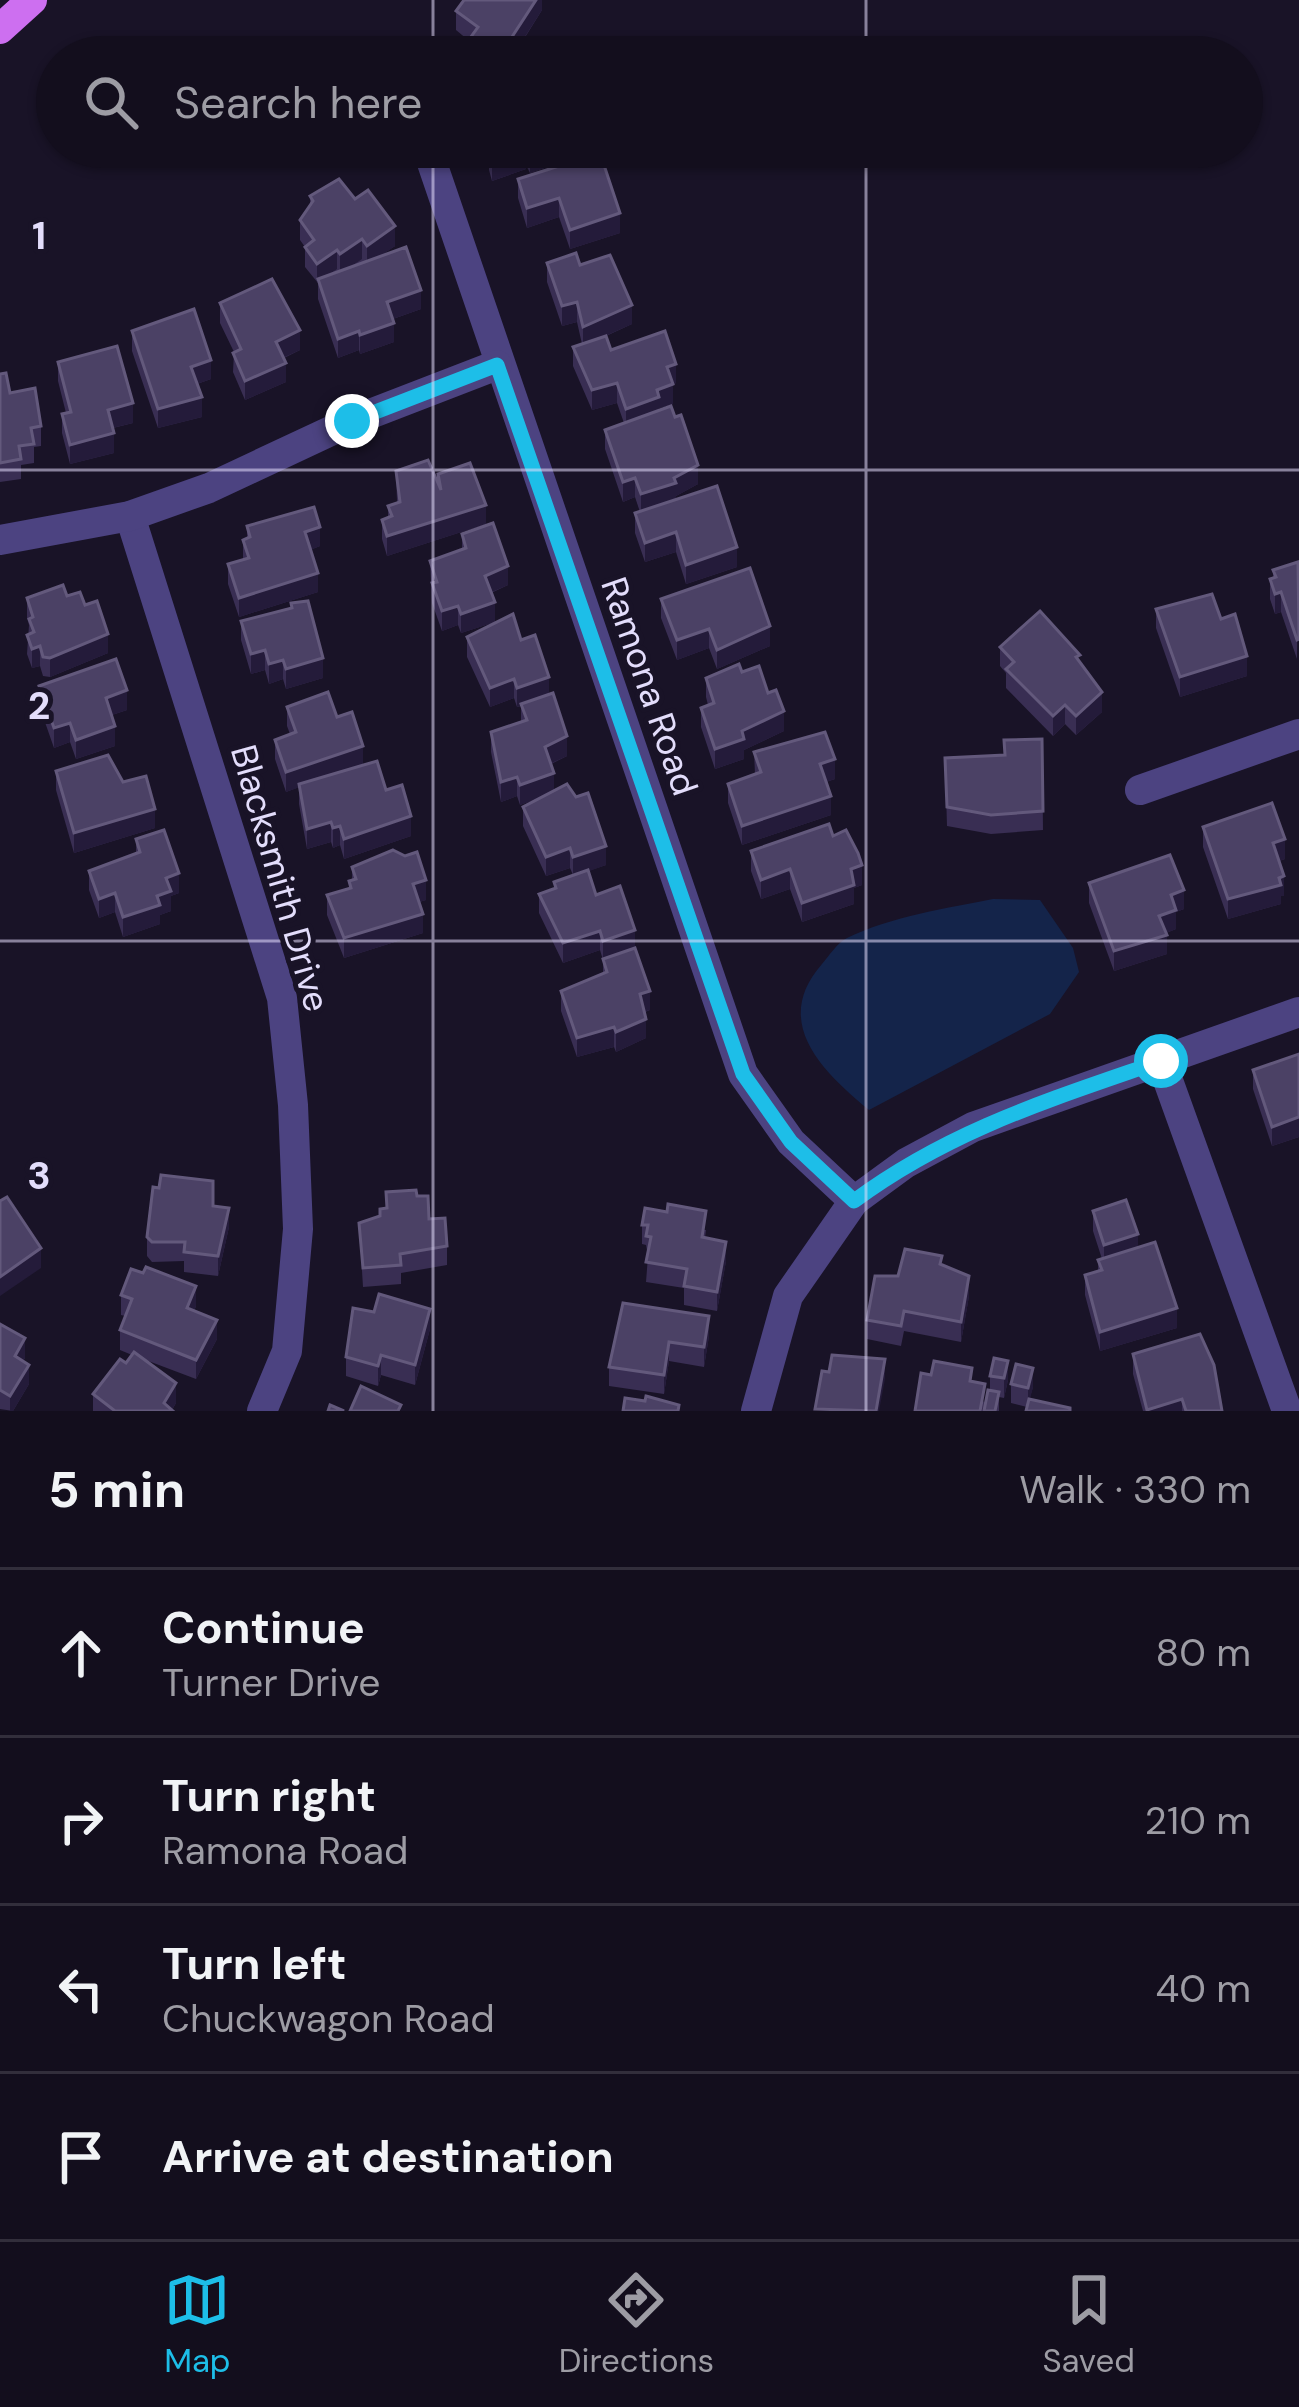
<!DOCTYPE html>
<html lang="en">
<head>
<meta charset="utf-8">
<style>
	body { margin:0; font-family:"DM Sans",sans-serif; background:#201c2a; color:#f1f3f6 }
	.stop { position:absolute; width:36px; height:36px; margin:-27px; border:9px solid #1dbee8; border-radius:50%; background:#fff }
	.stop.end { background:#1dbee8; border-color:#fff; box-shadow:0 3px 12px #0008 }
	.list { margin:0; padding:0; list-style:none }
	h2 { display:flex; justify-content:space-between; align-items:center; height:156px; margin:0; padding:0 48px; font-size:51px }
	h2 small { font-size:39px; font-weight:400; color:#9d9ca4 }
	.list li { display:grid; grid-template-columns:78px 1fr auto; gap:36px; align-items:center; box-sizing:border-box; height:168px; padding:0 48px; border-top:3px solid #322e3b }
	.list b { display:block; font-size:45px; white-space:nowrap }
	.list p { margin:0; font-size:39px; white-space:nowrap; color:#9d9ca4 }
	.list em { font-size:39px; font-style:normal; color:#9d9ca4 }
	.icon { flex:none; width:66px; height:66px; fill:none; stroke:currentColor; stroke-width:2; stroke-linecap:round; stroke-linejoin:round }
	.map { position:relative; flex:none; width:1299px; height:1411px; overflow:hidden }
	.search { position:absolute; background:#130e1d; box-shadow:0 3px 9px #0004; left:36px; right:36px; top:36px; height:132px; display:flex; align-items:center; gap:30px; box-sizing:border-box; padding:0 42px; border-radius:66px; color:#9d9ca4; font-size:45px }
	.sheet { height:828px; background:#130e1d }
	nav { display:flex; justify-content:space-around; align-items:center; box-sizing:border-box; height:168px; border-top:3px solid #322e3b; background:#130e1d; font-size:33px; color:#9d9ca4 }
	nav a { display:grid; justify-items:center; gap:6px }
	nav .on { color:#1dbee8 }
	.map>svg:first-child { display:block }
	.water { fill:#14244a }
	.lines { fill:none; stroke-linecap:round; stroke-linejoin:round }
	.minor { stroke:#4c4381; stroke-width:30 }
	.major { stroke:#cd6ff0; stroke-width:30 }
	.wall { fill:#392e53 }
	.shaded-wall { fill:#241b3a }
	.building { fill:#4b4165; stroke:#63597c; stroke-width:3 }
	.route { stroke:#1dbee8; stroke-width:15 }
	.grid { fill:none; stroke:#e3ddfb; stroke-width:3; stroke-opacity:0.55 }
	.labels { text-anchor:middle; stroke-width:10; stroke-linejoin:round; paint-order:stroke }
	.street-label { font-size:36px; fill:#e3ddfb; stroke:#191327 }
	.grid-label { font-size:39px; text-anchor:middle; font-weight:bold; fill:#e3ddfb; stroke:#191327; stroke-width:10; stroke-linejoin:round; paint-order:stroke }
</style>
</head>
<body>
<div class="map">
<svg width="1299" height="1411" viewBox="0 0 1299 1411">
	<rect width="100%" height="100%" fill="#191327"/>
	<path class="water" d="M993,899L1040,900L1073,948L1079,972L1050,1014L869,1110C822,1071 771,1022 822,964C829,956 837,943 847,938C890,917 947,908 993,899Z"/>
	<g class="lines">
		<g class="minor">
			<path d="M432,163L743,1074L791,1142L854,1201"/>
			<path d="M130,516L282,998L293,1105L298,1229L287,1351L262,1411"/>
			<path d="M0,540L130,516L209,488L352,421L497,365"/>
			<path d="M1140,790L1299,734"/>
			<path d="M1161,1061L1287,1411"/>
			<path d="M756,1411L788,1296L854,1201L906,1163L973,1127L1299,1012"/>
		</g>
		<path class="major" d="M0,29L32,0"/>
	</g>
	<g class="wall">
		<path d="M542,0V10L519,47L520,57H463V48L468,40L456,30V11Z"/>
		<path d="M498,147H569L562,149V162L530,173L526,165V169L492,181L489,170V150Z"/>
		<path d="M518,179L620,233L570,249L559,217L527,228L518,198Z"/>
		<path d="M310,196L395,246L378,257L421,309L393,319L394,342L360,354L359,350L338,358L318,299V283L305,267V247L300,240V220L310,205Z"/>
		<path d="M547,263L580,265L632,324L606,336L611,350L676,383L673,384V404L659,408V410L698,484L676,496V500L737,567L686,584L676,552L645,562L635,533V513L640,512L635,497L623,502L605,449V430L624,423L617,403L592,410L573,366V347L582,344L577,322L562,326L547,282Z"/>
		<path d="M220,303L300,350L284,358L286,382L245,400L233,372L234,352L220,323Z"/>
		<path d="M132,331L211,379L197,384L202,417L158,428L132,351Z"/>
		<path d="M58,362L133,423L113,428L114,453L70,464L62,433V414L66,413L58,381Z"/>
		<path d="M0,374L10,393L41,426V446L34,447V463L21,465V479L0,482Z"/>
		<path d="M396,471L438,484V474L486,524L387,556L382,539V520L388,518V506L397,502Z"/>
		<path d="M247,526L320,546L310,550L318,592L239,617L228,584V564L243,559V540L247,539Z"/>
		<path d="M462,534L508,585L491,593L495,622L461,633L458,625L442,631L432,603L430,561L462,550Z"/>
		<path d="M1298,562L1297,659L1281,612L1275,614L1270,599V579L1273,578V570Z"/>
		<path d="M67,596L85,605L108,653L50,677L43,676L40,666L32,668L27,654L29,625L27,618V598Z"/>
		<path d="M661,599L770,646L717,669L709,648L677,660L661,618Z"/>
		<path d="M291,603L323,678L286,689L283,679L269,684L265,670L251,674L241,640V621L291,608Z"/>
		<path d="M1156,609L1221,619L1247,676L1180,697L1156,628Z"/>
		<path d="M467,637L521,640L549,695L567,756L551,764L554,790L606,865L588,871L596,895L635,948L650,1010L645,1012L646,1038L616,1052L614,1047L577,1057L561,1011V991L603,974V960L600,950L563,963L539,913V894L554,889V882L573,875L570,868L546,876L523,826V807L539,798L520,805L517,796L501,802L491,752V732L521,722V706L517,707L514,698L490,707L467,657Z"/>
		<path d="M1000,647L1080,662L1102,712L1076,735L1065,724L1053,736L1006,688V673L1000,666Z"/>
		<path d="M742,672L784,731L744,750V759L715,769L701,727V708L708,705L706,697V678Z"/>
		<path d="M39,686L127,710L112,715L115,746L76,759L70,742L54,748L39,705Z"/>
		<path d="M287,707L337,717L363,765L386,790L411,836L344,859L340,845L333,848L331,842L307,849L299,804V787L286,792L275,759V740L290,734L287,726Z"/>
		<path d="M1042,739L1043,830L991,834L947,826L945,758L1005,755Z"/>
		<path d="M754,752L835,779L826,782L831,815L742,845L728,803V784L755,774Z"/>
		<path d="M56,771L123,782L155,828L74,853L56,790Z"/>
		<path d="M1203,827L1285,859L1279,861L1284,896H1281V904L1228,919L1203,847Z"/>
		<path d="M833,836L862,885L854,888V904L802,922L790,889L761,899L751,871V851Z"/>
		<path d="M136,839L179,893L171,896V911L160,915V924L123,937L115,912L99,918L89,890V871L136,854Z"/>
		<path d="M352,867L426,900L419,902L423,933L344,958L327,915V895L349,889V881L352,880Z"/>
		<path d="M1089,883L1184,909L1176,912V929L1166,933L1167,954L1114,971L1089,903Z"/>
		<path d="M1299,1054V1137L1272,1146L1253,1089V1070Z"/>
		<path d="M386,1192L417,1196L447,1246V1265L401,1273V1284L363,1287L359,1223L380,1217L386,1208Z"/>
		<path d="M213,1206L229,1227L218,1276L184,1272V1261L152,1262L147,1256V1237Z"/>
		<path d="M1093,1211L1138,1247L1177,1328L1100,1351L1085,1295V1275L1098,1271V1260L1102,1259L1093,1231Z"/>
		<path d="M642,1225L706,1230L705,1238L726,1261L717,1311L684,1305V1288L646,1282L648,1256L646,1245L642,1244Z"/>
		<path d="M942,1265L969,1296L961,1342L904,1331L901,1346L867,1339V1320Z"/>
		<path d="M121,1295L196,1306L194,1311L217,1339L196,1379L143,1359L176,1403L172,1410L173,1411H93V1394L126,1363L132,1355L120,1350V1330L125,1316L121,1315Z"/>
		<path d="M623,1303L709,1336L704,1367L669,1361L664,1394L609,1386V1367Z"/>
		<path d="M0,1324L25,1358L23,1361L29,1384L13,1411L0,1409Z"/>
		<path d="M430,1329L415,1385L381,1375L378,1386L346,1376V1357Z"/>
		<path d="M1133,1354L1222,1411H1143L1133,1374Z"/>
		<path d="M994,1358L1008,1380L1004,1398L999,1397V1411H915L972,1382L985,1404L990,1390V1376Z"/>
		<path d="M1011,1384L1033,1387L1027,1407L1011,1403Z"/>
	</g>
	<g class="shaded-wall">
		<path d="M536,0H542V10L512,57L510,40Z"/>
		<path d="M549,147H569L562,149V162L530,173V154Z"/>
		<path d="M526,150V169L492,181V161Z"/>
		<path d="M559,198V217L527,228V208Z"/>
		<path d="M620,213V233L570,249V230Z"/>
		<path d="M395,226V246L367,266V246Z"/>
		<path d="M362,239V259L340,274V254Z"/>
		<path d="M337,250V269L317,283V264Z"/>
		<path d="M421,290V309L387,321V302Z"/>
		<path d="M577,302V322L562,326V306Z"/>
		<path d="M632,305V324L583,346V327Z"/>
		<path d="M394,323V342L360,354V335Z"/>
		<path d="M300,330V350L276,361V342Z"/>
		<path d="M359,331V350L338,358V339Z"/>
		<path d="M211,360V379L191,386V367Z"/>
		<path d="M286,363V382L245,400V381Z"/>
		<path d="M676,364V383L673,384V404L659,408V417L626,428V409L657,390L667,367Z"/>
		<path d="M617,383V403L592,410V390Z"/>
		<path d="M202,397V417L158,428V409Z"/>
		<path d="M133,403V423L108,429V410Z"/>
		<path d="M114,433V453L70,464V445Z"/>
		<path d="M698,465V484L676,496V503L641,514V494Z"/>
		<path d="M635,478V497L623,502V482Z"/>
		<path d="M486,505V524L387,556V536Z"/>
		<path d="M320,527V546L305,552V532Z"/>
		<path d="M676,532V552L645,562V543Z"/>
		<path d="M737,547V567L686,584V565Z"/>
		<path d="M508,566V585L485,595V576Z"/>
		<path d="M318,573V592L239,617V598Z"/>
		<path d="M1281,592V612L1275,614V594Z"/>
		<path d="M495,602V622L461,633V614Z"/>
		<path d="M458,606V625L442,631V611Z"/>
		<path d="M770,626V646L717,669V650Z"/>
		<path d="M709,629V648L677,660V640Z"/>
		<path d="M108,634V653L50,677V658Z"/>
		<path d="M40,646V666L32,668V649Z"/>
		<path d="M265,650V670L251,674V654Z"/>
		<path d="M1247,656V676L1180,697V677Z"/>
		<path d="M323,658V678L286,689V669Z"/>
		<path d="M283,660V679L269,684V664Z"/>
		<path d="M549,677V696L517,707V688Z"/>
		<path d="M514,679V698L490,707V688Z"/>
		<path d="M127,690V710L106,717V698Z"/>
		<path d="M1102,692V712L1076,735V716Z"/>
		<path d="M1065,705V724L1053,736V716Z"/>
		<path d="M784,711V731L744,750V759L715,769V749L742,731Z"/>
		<path d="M70,723V742L54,748V728Z"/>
		<path d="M115,726V746L76,759V740Z"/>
		<path d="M567,736V756L545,766V747Z"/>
		<path d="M363,746V765L286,792V772Z"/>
		<path d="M835,759V779L820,784V764Z"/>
		<path d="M554,773V793L520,805V785Z"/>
		<path d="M517,777V796L501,802V782Z"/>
		<path d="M831,796V815L742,845V826Z"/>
		<path d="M155,809V828L74,853V833Z"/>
		<path d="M411,816V836L344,859V839Z"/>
		<path d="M331,822V842L307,849V829Z"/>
		<path d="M340,826V845L333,848V828Z"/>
		<path d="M1285,839V859L1273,863V843Z"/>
		<path d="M606,846V865L573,877V857Z"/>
		<path d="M570,848V868L546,876V857Z"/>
		<path d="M862,865V885L854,888V904L802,922V903L851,869Z"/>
		<path d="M790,869V889L761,899V880Z"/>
		<path d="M179,873V893L171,896V911L160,915V924L123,937V917L157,896L166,878Z"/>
		<path d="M1284,876V896H1281V904L1228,919V899Z"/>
		<path d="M426,880V900L413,904V884Z"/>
		<path d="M1184,890V909L1176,912V929L1159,936V916L1171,895Z"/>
		<path d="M115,893V912L99,918V899Z"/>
		<path d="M423,914V933L344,958V938Z"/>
		<path d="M635,930V949L603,960V941Z"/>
		<path d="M600,931V950L563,963V943Z"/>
		<path d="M1167,935V954L1114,971V951Z"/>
		<path d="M650,991V1010L640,1013V994Z"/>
		<path d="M646,1019V1038L616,1052V1032Z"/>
		<path d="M614,1027V1047L577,1057V1038Z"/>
		<path d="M1299,1117V1137L1272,1146V1127Z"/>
		<path d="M229,1208V1227L218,1276V1256Z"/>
		<path d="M1138,1234V1253L1104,1265V1245Z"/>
		<path d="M726,1242V1261L717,1311V1292Z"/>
		<path d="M41,1248V1268L0,1296V1277Z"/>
		<path d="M969,1276V1296L961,1342V1322Z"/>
		<path d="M196,1286V1306L187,1328V1308Z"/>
		<path d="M1177,1308V1328L1100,1351V1332Z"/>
		<path d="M430,1309V1329L415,1385V1365Z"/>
		<path d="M709,1316V1336L704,1367V1347Z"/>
		<path d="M217,1320V1339L196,1379V1360Z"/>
		<path d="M25,1338V1358L15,1376V1356Z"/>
		<path d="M669,1342V1361L664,1394V1375Z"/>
		<path d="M381,1355V1375L378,1386V1366Z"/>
		<path d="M885,1359V1379L879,1411H876Z"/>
		<path d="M1008,1361V1380L1004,1398V1378Z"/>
		<path d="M29,1365V1384L13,1411H10V1396Z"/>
		<path d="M1033,1368V1387L1028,1407V1388Z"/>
		<path d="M176,1383V1403L171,1411L164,1403Z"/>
		<path d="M1182,1399V1411H1147V1410Z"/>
	</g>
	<g class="building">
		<path d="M464,0H536L510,40L520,47L512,57H476L463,48L478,27L456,11Z"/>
		<path d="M498,147H525L526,150L492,161L489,150Z"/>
		<path d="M527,147H549L530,154Z"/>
		<path d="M600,153L620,213L570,230L559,198L527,208L518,179Z"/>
		<path d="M339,179L355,199L368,190L395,226L367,246L362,239L340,254L337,250L317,264L305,247L314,240L300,220L313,201L310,196Z"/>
		<path d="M406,247L421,290L387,302L394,323L360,335L359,331L338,339L318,279Z"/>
		<path d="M576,253L580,265L610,255L632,305L583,327L577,302L562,306L547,263Z"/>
		<path d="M272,279L300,330L276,342L286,363L245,381L233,353L241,349L220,303Z"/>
		<path d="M194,309L211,360L191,367L202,397L158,409L132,331Z"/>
		<path d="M665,331L676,364L667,367L673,384L657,390L659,397L626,409L617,383L592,390L573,347L606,336L611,350Z"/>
		<path d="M117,346L133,403L108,410L114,433L70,445L62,414L71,412L58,362Z"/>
		<path d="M6,373L10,393L35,388L41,426L31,428L34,444L19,446L21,459L0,463V374Z"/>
		<path d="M671,406L675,417L681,415L698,465L674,478L676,483L641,494L635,478L623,482L605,430Z"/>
		<path d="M428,460L441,490L438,474L470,463L486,505L387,536L382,520L392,516L388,506L400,502L396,471Z"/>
		<path d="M717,486L737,547L686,565L676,532L645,543L635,513Z"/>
		<path d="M314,507L320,527L305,532L318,573L239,598L228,564L249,558L243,540L250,537L247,526Z"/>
		<path d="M493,523L508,566L485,576L495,602L461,614L458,606L442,611L432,583L437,582L430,561L466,548L462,534Z"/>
		<path d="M1298,562L1299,639L1297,640L1281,592L1275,594L1270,579L1276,577L1273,570Z"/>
		<path d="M750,568L770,626L717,650L709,629L677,640L661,599Z"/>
		<path d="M63,585L67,596L80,592L85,605L97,601L108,634L50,658L43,657L40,646L32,649L27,635L34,632L29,619L33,617L27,598Z"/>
		<path d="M1212,594L1221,619L1235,614L1247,656L1180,677L1156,609Z"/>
		<path d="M308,601L323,658L286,669L283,660L269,664L265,650L251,654L241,621L292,608L291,603Z"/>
		<path d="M1040,611L1080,655L1076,657L1102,692L1076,716L1065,705L1053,716L1006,669L1014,662L1000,647Z"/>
		<path d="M513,614L521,640L535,635L549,677L517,688L514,679L490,688L467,637Z"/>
		<path d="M116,659L127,690L106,698L115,726L76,740L70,723L54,728L39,686Z"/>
		<path d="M739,664L742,672L759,666L768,693L776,690L784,711L742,731L744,739L715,749L701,708L714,703L706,678Z"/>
		<path d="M328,692L337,717L352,712L363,746L286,772L275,740L296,732L287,707Z"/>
		<path d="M553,693L567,736L545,747L554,773L520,785L517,777L501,782L491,732L527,720L521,704Z"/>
		<path d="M825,732L835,759L820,764L831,796L742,826L728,784L761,772L754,752Z"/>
		<path d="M1042,739L1043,811L991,815L947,807L945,758L1005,755L1004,740Z"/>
		<path d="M108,755L123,782L146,776L155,809L74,833L56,771Z"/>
		<path d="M377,761L386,790L402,785L411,816L344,839L340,826L333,828L331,822L307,829L299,784Z"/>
		<path d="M567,784L576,797L588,793L606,846L573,857L570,848L546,857L523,807Z"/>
		<path d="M1272,803L1285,839L1273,843L1284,876L1279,878L1281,885L1228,899L1203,827Z"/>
		<path d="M829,824L833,836L846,830L858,853L862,865L851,869L854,885L802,903L790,869L761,880L751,851Z"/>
		<path d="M164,830L179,873L166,878L171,891L157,896L160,905L123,917L115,893L99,899L89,871L140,852L136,839Z"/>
		<path d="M393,850L405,856L417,852L426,880L413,884L423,914L344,938L327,895L351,888L349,881L356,879L352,867Z"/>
		<path d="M1170,855L1184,890L1171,895L1176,910L1159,916L1167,935L1114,951L1089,883Z"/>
		<path d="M588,870L596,895L620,886L635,930L603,941L600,931L563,943L539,894L556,888L554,882Z"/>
		<path d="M635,948L650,991L640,994L646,1019L616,1032L614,1027L577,1038L561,991L607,972L603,959Z"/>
		<path d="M1299,1054V1117L1272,1127L1253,1070Z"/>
		<path d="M161,1175L213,1181V1206L229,1208L218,1256L184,1252L185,1242H152L147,1237L153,1187L159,1188Z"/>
		<path d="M416,1190L417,1196H428L429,1219L445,1218L447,1246L400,1254L401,1265L363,1268L359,1223L380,1216V1209L387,1208L386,1192Z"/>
		<path d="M7,1197L41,1248L0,1277V1201Z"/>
		<path d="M1126,1200L1138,1234L1104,1245L1093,1211Z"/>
		<path d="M668,1204L706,1211L702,1237L726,1242L717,1292L684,1286L687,1269L646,1262L651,1237L646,1236L648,1225H642L645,1208L667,1212Z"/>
		<path d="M1155,1242L1177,1308L1100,1332L1085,1275L1102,1270L1098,1260Z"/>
		<path d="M905,1249L942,1256L940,1264L969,1276L961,1322L904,1311L901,1326L867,1320L875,1276H898Z"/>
		<path d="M146,1267L196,1286L187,1308L217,1320L196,1360L120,1330L132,1299L121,1295L131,1269L143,1273Z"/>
		<path d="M379,1294L430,1309L415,1365L381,1355L378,1366L346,1357L353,1308L374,1312Z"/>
		<path d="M623,1303L709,1316L704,1347L669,1342L664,1375L609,1367Z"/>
		<path d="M0,1324L25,1338L15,1356L29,1365L10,1396L0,1390Z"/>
		<path d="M1200,1334L1214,1365L1222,1411H1186L1182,1399L1147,1410L1133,1354Z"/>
		<path d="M134,1352L176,1383L164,1403L173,1411H115L93,1394L120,1359L126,1363Z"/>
		<path d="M832,1355L885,1359L876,1411L815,1409L822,1371L829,1372Z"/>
		<path d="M994,1358L1008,1361L1004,1378L990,1376Z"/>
		<path d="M934,1361L972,1368L970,1381L985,1384L980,1411H915L921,1373L931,1375Z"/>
		<path d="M1016,1364L1033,1368L1028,1388L1011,1384Z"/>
		<path d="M361,1386L401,1405L398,1411H350Z"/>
		<path d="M988,1390L999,1392L995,1411H984Z"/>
		<path d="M646,1396L679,1405L678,1411H623L625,1398L645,1401Z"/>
		<path d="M1029,1399L1070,1408V1411H1026Z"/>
		<path d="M330,1405L344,1411H328Z"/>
	</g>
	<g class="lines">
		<path class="route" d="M352,421L497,365L743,1074L791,1142L854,1201C950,1130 1049,1100 1161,1061"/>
	</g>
	<path class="grid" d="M433,0V57M866,0V57M433,147V1411M866,147V1411M0,470H1299M0,941H1299"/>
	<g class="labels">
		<g class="street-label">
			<text transform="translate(650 686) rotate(71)" y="13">Ramona Road</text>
			<text transform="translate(281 878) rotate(74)" y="13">Blacksmith Drive</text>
		</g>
	</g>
	<g class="grid-label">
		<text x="39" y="249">1</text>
		<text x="39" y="719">2</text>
		<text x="39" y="1189">3</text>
	</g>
</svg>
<div class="stop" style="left:1161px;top:1061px"></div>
<div class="stop end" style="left:352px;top:421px"></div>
<div class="search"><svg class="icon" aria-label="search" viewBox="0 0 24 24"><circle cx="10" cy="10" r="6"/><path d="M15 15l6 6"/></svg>Search here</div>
</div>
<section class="sheet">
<h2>5 min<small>Walk · 330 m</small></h2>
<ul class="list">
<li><svg class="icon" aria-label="ahead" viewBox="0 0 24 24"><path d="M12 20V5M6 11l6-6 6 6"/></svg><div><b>Continue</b><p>Turner Drive</p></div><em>80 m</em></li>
<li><svg class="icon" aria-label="right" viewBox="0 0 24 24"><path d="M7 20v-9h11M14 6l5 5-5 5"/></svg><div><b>Turn right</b><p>Ramona Road</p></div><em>210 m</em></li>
<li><svg class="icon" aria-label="left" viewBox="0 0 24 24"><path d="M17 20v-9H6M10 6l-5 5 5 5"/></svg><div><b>Turn left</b><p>Chuckwagon Road</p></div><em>40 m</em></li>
<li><svg class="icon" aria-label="arrive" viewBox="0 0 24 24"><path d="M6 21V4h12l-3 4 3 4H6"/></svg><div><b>Arrive at destination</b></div></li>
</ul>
</section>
<nav>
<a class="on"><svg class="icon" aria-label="map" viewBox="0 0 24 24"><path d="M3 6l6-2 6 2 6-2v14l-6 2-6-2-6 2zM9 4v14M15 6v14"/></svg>Map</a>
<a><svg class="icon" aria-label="directions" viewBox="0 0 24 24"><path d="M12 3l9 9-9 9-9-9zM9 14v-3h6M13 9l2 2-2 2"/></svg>Directions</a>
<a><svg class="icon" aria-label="saved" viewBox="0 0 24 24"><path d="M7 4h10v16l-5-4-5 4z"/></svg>Saved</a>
</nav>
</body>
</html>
